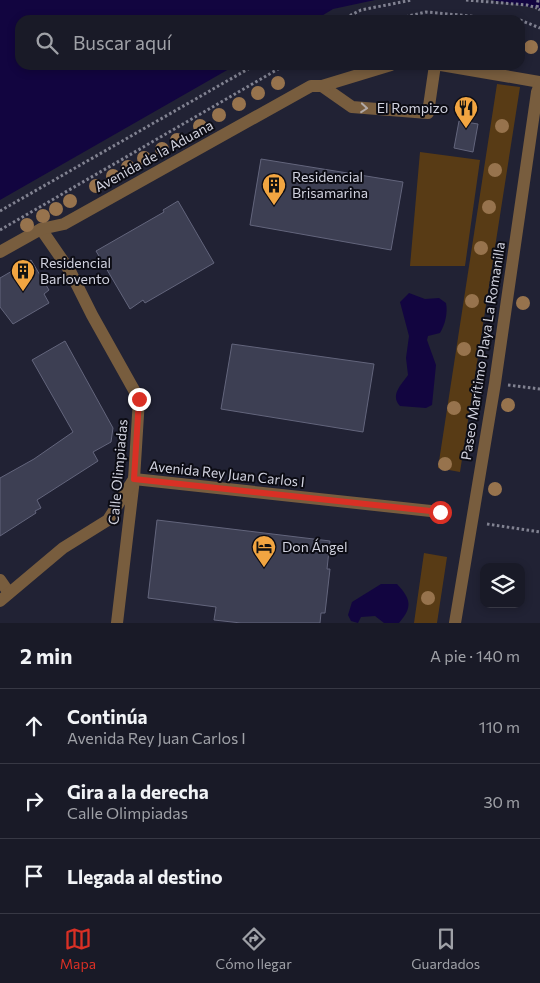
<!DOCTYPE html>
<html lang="es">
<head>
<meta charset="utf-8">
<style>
	body { margin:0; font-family:Commissioner,sans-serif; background:#262733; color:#f1f3f6 }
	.controls { position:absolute; right:15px; bottom:15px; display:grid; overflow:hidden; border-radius:10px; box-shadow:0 2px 8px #0003 }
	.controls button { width:45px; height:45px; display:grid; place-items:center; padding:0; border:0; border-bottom:1px solid #373844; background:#191a27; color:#f1f3f6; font:25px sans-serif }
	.stop { position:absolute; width:15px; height:15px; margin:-11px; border:4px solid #d93025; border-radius:50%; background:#fff }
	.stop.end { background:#d93025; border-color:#fff; box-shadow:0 1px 5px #0008 }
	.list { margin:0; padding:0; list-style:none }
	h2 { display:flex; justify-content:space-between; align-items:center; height:65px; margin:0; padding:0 20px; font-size:21px }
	h2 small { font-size:16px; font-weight:400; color:#9fa1a7 }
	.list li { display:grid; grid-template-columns:32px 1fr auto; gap:15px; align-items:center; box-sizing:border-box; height:75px; padding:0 20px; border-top:1px solid #373844 }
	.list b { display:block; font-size:19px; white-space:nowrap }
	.list p { margin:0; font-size:16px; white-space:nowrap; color:#9fa1a7 }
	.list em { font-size:16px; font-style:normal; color:#9fa1a7 }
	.icon { flex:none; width:28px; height:28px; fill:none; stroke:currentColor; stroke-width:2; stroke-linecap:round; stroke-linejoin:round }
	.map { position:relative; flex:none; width:540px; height:623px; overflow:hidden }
	.search { position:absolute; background:#191a27; box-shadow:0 2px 8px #0003; left:15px; right:15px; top:15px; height:55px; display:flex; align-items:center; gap:12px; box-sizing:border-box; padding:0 18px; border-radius:15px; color:#9fa1a7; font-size:19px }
	.sheet { height:290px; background:#191a27 }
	nav { display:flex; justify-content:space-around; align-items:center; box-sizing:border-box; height:70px; border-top:1px solid #373844; background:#191a27; font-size:14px; color:#9fa1a7 }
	nav a { display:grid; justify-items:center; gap:2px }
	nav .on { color:#d93025 }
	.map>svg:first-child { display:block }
	.green { fill:#583b15 }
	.water { fill:#120540 }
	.building { fill:#3d3f53; stroke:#63657c }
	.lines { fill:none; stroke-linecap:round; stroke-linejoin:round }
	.path { stroke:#818291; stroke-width:3; stroke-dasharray:2.5 2.5; stroke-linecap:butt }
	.minor { stroke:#785d3e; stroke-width:12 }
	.tree { fill:#97734d }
	.oneway { stroke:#b2a9a7 }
	.route { stroke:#d93025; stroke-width:6 }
	.labels { text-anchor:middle; stroke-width:4; stroke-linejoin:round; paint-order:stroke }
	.poi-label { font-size:14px; fill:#d1d2df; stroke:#0c0c14; text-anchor:start }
	.street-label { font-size:14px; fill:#d1d2df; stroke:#0c0c14 }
</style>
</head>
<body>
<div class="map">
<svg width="540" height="623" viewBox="0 0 540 623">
	<rect width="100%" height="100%" fill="#212234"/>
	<g class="green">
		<path d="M497,84L520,87L460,472L438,468Z"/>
		<path d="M420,152L480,160L465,266H410Z"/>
		<path d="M424,553L447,557L437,623H414Z"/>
	</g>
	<g class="water">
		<path d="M0,0H375L333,9L315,20H20V65H236L0,200Z"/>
		<path d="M491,0H540V9L537,8Z"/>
		<path d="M409,293L425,299L439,298L446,303C448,313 445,325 440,333L428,336L427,340L436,365L432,405L426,408L400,406C390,395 401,385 408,375L406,358L409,336L400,302Z"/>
		<path d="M381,584H397C411,599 413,607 399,623H384L375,616L361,617L358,623L351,621L348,615L352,602Z"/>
	</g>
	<g class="building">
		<path d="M459,121L478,124L473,152L454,148Z"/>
		<path d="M261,159L403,182L391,250L250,225Z"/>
		<path d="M178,201L214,263L145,303L143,300L130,309L96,251L164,212L163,210Z"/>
		<path d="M31,260L49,290L44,294L49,303L13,324L0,307V278Z"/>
		<path d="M65,341L113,428L111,442L93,452L98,461L37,500L41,508L35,511L36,513L0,536V478L34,459L73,432L32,360Z"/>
		<path d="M232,344L374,364L363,432L221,409Z"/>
		<path d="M157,520L330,541L327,569H330L325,613H321L320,623H241L214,620L216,607L148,598Z"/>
	</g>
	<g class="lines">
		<g class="path">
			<path d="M466,0L527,5L537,8"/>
			<path d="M538,0L537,8L540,10"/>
			<path d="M341,20L361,10L412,0"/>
			<path d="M391,20L426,12L515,20"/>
			<path d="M520,20L540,28"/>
			<path d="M0,211L255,65"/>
			<path d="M0,230L285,65"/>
			<path d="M508,385L540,389"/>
			<path d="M487,524L540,532"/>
		</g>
		<g class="minor">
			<path d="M441,65L540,82"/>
			<path d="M322,86L352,107L428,113L435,65"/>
			<path d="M41,229L70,271L92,315L139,399L134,479L117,623"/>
			<path d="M0,252L41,229L64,224L311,86H322L391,65"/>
			<path d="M0,580L9,593"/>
			<path d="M0,601L63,548L108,520L134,479L440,512"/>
			<path d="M455,623L495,383L537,92L540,84"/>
		</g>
	</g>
	<g class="tree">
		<circle cx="531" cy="47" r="7"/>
		<circle cx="278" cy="83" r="7"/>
		<circle cx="258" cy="93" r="7"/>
		<circle cx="239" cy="104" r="7"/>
		<circle cx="219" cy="115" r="7"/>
		<circle cx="200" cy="126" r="7"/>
		<circle cx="502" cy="126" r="7"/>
		<circle cx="177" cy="140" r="7"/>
		<circle cx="162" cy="149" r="7"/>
		<circle cx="144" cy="158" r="7"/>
		<circle cx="128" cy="167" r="7"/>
		<circle cx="495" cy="170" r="7"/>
		<circle cx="113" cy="176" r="7"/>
		<circle cx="96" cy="186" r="7"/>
		<circle cx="70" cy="201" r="7"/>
		<circle cx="489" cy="207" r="7"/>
		<circle cx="56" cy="209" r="7"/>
		<circle cx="43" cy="216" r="7"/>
		<circle cx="27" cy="225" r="7"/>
		<circle cx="481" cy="248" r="7"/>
		<circle cx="472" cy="301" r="7"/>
		<circle cx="523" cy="303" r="7"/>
		<circle cx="464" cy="349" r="7"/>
		<circle cx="508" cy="405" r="7"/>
		<circle cx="454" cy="408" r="7"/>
		<circle cx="445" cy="464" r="7"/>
		<circle cx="495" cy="489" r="7"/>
		<circle cx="428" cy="598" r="7"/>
	</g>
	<defs><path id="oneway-chevron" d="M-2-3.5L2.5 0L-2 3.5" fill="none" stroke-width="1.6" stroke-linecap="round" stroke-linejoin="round" transform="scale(1.25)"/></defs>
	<use class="oneway" href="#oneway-chevron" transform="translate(364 108) rotate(5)"/>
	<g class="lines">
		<path class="route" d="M139,399L134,479L440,512"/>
	</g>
	<defs>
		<g id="restaurant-pin" transform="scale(1.25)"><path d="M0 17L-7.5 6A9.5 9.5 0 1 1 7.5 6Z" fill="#f2a541" stroke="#0c0c14"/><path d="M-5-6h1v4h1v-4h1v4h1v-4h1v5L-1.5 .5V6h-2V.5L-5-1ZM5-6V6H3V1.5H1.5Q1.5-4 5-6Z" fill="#111"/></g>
		<g id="building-pin" transform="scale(1.25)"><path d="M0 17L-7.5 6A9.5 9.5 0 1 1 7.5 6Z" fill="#f2a541" stroke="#0c0c14"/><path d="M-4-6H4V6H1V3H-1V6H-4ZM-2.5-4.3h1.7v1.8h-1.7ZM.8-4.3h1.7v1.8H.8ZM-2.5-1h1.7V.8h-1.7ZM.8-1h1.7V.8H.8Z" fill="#111"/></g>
		<g id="hotel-pin" transform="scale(1.25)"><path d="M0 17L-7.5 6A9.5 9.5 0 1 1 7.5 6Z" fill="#f2a541" stroke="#0c0c14"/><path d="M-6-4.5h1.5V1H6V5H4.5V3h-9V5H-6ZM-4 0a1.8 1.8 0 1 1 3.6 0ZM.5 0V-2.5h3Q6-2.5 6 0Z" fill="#111"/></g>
	</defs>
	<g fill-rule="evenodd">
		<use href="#restaurant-pin" x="466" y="108"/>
		<use href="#building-pin" x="274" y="185"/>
		<use href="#building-pin" x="23" y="271"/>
		<use href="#hotel-pin" x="264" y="547"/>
	</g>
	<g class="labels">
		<g class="poi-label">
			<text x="448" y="113" text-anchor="end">El Rompizo</text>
			<text x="292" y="182">Residencial<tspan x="292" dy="16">Brisamarina</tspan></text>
			<text x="40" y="268">Residencial<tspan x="40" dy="16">Barlovento</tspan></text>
			<text x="282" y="552">Don Ángel</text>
		</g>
		<g class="street-label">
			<text transform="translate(154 156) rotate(-29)" y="5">Avenida de la Aduana</text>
			<text transform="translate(483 351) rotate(-81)" y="5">Paseo Marítimo Playa La Romanilla</text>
			<text transform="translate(118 472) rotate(-85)" y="5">Calle Olimpiadas</text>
			<text transform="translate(227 474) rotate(6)" y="5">Avenida Rey Juan Carlos I</text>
		</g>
	</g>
</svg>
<div class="controls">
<button><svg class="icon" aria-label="layers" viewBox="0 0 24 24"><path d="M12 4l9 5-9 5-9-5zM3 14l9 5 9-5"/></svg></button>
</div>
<div class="stop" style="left:440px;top:512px"></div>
<div class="stop end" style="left:139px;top:399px"></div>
<div class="search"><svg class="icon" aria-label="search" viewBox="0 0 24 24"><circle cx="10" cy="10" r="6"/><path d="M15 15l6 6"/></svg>Buscar aquí</div>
</div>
<section class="sheet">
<h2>2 min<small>A pie · 140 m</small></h2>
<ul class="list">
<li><svg class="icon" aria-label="ahead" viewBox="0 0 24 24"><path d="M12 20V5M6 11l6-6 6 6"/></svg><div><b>Continúa</b><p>Avenida Rey Juan Carlos I</p></div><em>110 m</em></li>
<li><svg class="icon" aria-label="right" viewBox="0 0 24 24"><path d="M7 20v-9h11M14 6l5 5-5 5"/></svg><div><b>Gira a la derecha</b><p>Calle Olimpiadas</p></div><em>30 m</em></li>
<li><svg class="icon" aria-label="arrive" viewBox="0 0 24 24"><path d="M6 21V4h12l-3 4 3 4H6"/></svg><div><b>Llegada al destino</b></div></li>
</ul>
</section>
<nav>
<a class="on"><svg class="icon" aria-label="map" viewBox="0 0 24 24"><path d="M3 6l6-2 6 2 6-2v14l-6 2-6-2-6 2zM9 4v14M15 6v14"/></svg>Mapa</a>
<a><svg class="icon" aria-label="directions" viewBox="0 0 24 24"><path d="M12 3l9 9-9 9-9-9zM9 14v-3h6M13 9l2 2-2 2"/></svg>Cómo llegar</a>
<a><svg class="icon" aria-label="saved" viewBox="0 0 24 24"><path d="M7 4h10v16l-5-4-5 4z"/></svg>Guardados</a>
</nav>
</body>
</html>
